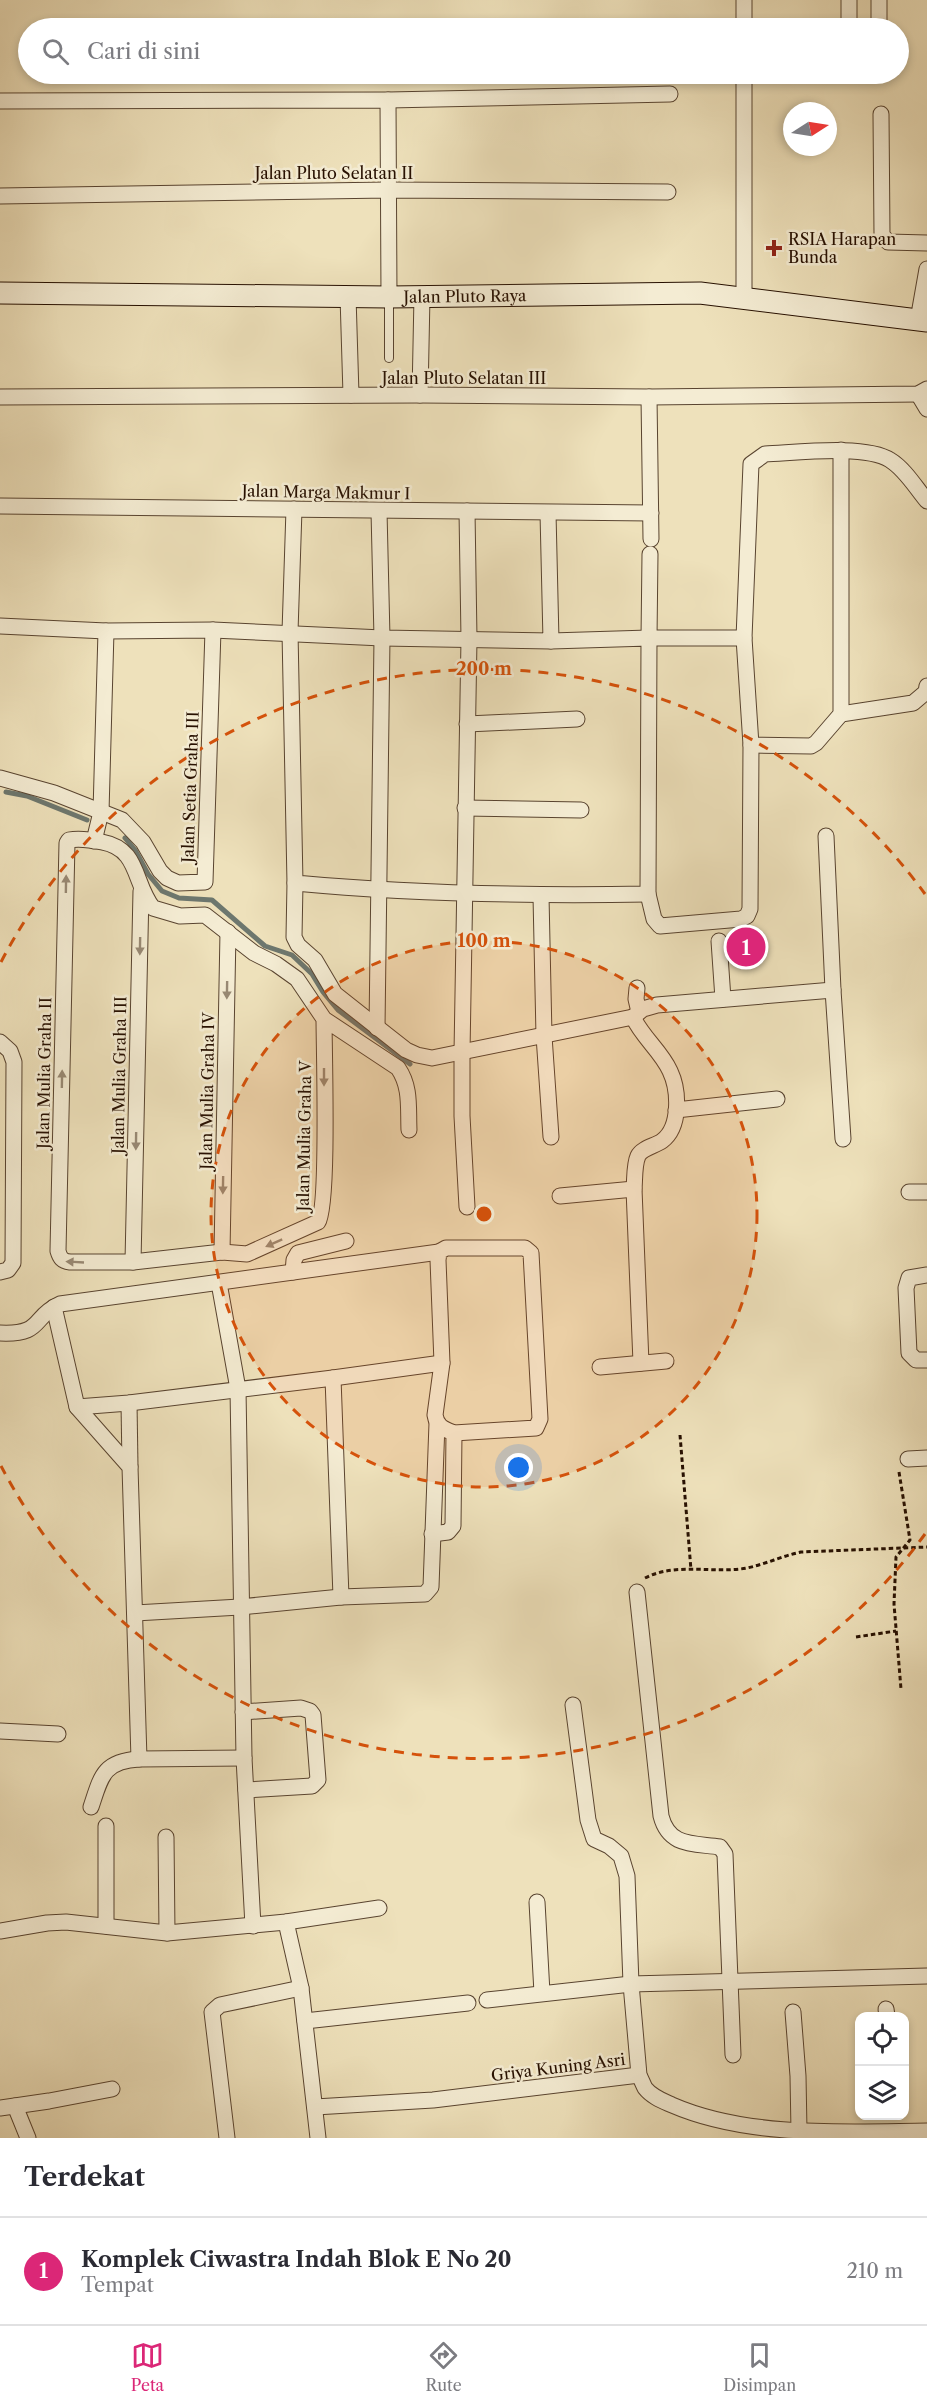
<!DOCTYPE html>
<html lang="id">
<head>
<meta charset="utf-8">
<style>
	body { margin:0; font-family:"Libre Caslon Text",serif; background:#f7f7f7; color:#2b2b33 }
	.controls { position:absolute; right:18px; bottom:18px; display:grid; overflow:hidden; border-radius:12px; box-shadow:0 3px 9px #0003 }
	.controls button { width:54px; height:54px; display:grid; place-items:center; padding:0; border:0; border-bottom:2px solid #e1e1e2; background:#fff; color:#2b2b33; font:30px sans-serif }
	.compass { position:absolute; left:783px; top:102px; width:54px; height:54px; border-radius:50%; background:#fff; box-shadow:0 3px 9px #0003; rotate:78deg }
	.you { position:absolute; left:519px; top:1468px; width:21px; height:21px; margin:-15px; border:4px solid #fff; border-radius:50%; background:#1a73e8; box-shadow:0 0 0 9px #1a73e833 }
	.badge { display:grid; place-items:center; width:39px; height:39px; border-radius:50%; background:#db2777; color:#fff; font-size:20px; font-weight:700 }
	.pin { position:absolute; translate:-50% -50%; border:3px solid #fff; box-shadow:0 2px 6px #0006 }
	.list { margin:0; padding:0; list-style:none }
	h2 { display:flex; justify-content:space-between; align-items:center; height:78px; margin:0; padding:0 24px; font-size:26px }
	h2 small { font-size:20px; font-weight:400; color:#7c7c81 }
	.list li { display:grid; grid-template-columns:39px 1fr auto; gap:18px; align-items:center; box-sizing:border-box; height:108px; padding:0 24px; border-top:2px solid #e1e1e2 }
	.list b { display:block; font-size:22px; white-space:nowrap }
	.list p { margin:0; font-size:20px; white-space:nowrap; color:#7c7c81 }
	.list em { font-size:20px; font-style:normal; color:#7c7c81 }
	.icon { flex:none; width:33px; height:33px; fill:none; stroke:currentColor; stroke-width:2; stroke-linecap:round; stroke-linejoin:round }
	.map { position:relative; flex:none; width:927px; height:2138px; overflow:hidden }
	.search { position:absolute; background:#fff; box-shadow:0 3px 9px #0003; left:18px; right:18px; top:18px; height:66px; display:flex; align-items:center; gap:15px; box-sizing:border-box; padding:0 21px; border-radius:33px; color:#7c7c81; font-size:22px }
	.sheet { height:186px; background:#fff }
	nav { display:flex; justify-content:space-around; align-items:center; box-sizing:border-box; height:84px; border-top:2px solid #e1e1e2; background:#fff; font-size:16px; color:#7c7c81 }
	nav a { display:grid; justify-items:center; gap:3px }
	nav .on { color:#db2777 }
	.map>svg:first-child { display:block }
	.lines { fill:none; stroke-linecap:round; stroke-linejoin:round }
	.stream { stroke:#6d776e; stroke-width:5 }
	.lane-casing { stroke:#594430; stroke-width:10 }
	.street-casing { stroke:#594430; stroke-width:17 }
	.secondary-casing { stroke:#271001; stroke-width:23 }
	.path { stroke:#271001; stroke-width:3; stroke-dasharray:4.5 3; stroke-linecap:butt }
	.lane { stroke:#f4ecd3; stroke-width:8 }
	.street { stroke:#f4ecd3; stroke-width:15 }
	.secondary { stroke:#f4ecd3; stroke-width:21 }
	.oneway { fill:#988974 }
	.ring { fill:none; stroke:#d5520b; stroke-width:3; stroke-dasharray:10 8 }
	.poi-dot { fill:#8f2418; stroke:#f4ecd3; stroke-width:2 }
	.labels { text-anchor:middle; stroke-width:5; stroke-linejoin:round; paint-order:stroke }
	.street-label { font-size:16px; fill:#271001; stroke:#f4ecd3 }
	.poi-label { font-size:16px; fill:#271001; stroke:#f4ecd3; text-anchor:start }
	.centre { fill:#d5520b; stroke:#f4ecd3; stroke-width:3 }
	.ring-label { font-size:18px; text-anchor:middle; font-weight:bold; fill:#d5520b; stroke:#f4ecd3; stroke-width:5; stroke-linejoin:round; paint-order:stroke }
</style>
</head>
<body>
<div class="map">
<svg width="927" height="2138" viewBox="0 0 927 2138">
	<rect width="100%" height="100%" fill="#eee1bb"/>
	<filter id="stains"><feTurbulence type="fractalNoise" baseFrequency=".00333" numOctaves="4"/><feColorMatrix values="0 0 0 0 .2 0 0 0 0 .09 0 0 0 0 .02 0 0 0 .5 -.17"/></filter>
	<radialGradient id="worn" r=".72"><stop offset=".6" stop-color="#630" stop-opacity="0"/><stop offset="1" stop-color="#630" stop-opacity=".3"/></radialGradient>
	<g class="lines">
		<g class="stream">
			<path d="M6,792L27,796L87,820"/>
			<path d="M125,838L135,850L148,874L162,891L179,898L212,900L265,946L292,955L312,974L323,992L338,1010L410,1064"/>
		</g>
		<g class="lane-casing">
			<path id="lane" d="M389,358V299"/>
		</g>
		<g class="street-casing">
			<g id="street">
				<path d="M744,0V28"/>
				<path d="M879,0V28"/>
				<path d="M849,28V0"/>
				<path d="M744,74V297"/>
				<path d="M388,100L670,94"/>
				<path d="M0,101L388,100L389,297"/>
				<path d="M881,114L882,235L888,242L927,243"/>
				<path d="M0,196L388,190L668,192"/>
				<path d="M348,296L351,395"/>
				<path d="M918,320L927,269"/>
				<path d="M918,394L927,409"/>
				<path d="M420,395L422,296"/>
				<path d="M0,397L420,395L649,397L918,394L927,389"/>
				<path d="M649,397L651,539"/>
				<path d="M0,506L651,513"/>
				<path d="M294,509L290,632L295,883C413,894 530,896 648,894L649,638L551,641"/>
				<path d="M467,511L469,639L462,1053V1116L467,1207"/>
				<path d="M650,554L649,638H744L751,745L811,746L816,743L841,714V450"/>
				<path d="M0,626L106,631L213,630L382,638L551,641L548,513"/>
				<path d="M744,638L751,464L765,454C794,453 866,444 890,460C905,469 916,488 927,501"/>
				<path d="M841,714L913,703L926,692L927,686"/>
				<path d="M467,724L577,719"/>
				<path d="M0,778L54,793L122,820L143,842L160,871L167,878L178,883L205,882L213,630"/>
				<path d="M465,808L581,810"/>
				<path d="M826,836L833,990L843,1139"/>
				<path d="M94,841L101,812L106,631"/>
				<path d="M295,883L294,937L298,945L315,960L335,994L406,1050L417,1055L432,1058L633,1017C642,1037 661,1051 670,1071C679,1090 681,1127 662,1141C655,1146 642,1148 638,1156C634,1165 635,1179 634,1189L641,1363"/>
				<path d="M648,894L654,919L660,926L741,919L747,916L750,909L751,745"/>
				<path d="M541,896L544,1036L551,1137"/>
				<path d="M719,941L723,999"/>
				<path d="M637,988L636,999L639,1012"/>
				<path d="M633,1017L643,1009L657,1005L833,990"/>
				<path d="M324,1019C324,1048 329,1207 318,1222L247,1254L222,1252L133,1262H70C62,1261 60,1258 58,1251L67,843L69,840C80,838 92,840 102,842C140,849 133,883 153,908L180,916L205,915L254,953L276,964L297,979L324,1019L398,1068C411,1087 408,1107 409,1130"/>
				<path d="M377,1028L382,638L379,511"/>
				<path d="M0,1042L10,1051L14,1062L13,1263L8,1270L0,1272"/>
				<path d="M676,1110L777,1099"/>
				<path d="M909,1192H927"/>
				<path d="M560,1196L634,1189"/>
				<path d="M446,1248H525L531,1253L540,1419L536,1428L454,1433C444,1429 437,1427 435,1415L442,1363L438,1260L439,1252Z"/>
				<path d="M222,1252L228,932"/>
				<path d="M133,1262L141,891"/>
				<path d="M293,1272L294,1260L298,1253L346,1241"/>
				<path d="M927,1275L909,1278L906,1288L909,1353L916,1360H927"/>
				<path d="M219,1283L238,1389L244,1758L253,1926"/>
				<path d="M54,1307L77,1407L130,1467L139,1759L244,1758"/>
				<path d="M0,1333C44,1335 31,1317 60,1304L439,1252"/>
				<path d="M600,1367L666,1361"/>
				<path d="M333,1378L442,1363"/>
				<path d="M129,1403L130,1467"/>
				<path d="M77,1407L129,1403L333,1378L341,1597L425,1594L431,1587L437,1423"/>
				<path d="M908,1459L927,1458"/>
				<path d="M432,1534L448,1532L453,1526L454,1433"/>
				<path d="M637,1592L661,1816C669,1847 693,1843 720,1847L725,1854L733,2055"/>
				<path d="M135,1613L240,1607L341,1597"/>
				<path d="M573,1705L588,1820L594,1839L609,1846L621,1856L627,1876L631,1984L639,2075C641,2079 643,2084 645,2088C652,2097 663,2101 672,2105C748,2138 845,2132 927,2131"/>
				<path d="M243,1712L301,1708L310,1711L313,1715L318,1780L312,1786L246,1790"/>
				<path d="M0,1731L58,1734"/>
				<path d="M91,1807C101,1777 103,1761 139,1759"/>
				<path d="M166,1837L167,1933"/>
				<path d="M537,1902L542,1993"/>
				<path d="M286,1922L301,1988L318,2138"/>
				<path d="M106,1926V1826"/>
				<path d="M0,1931L47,1923L66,1922L167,1933L286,1922L379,1908"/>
				<path d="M487,2000L631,1984L927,1976"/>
				<path d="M886,2009L887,2016"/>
				<path d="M793,2012L798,2076L799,2131"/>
				<path d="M305,2021L468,2003"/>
				<path d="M15,2106L28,2138"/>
				<path d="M315,2107L433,2100L639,2075"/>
				<path d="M0,2108L49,2101L112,2089"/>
				<path d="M227,2138L212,2012L220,2005L301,1988"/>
			</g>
		</g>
		<g class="secondary-casing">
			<g id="secondary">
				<path id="s1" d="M0,293L389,297L700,293L927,321"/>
			</g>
		</g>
		<g class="path">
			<path d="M680,1435L691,1570"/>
			<path d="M899,1472L910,1540L896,1557L894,1604L901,1689"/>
			<path d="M645,1578C676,1562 714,1574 747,1568C766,1564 782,1556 801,1552L927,1547"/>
			<path d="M856,1637L896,1631"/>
		</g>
		<use href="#lane" class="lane"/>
		<use href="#street" class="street"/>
		<use href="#secondary" class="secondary"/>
	</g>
	<defs><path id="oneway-solid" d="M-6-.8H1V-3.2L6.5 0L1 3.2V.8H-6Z" transform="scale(1.5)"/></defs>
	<g class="oneway">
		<use href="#oneway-solid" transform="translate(66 884) rotate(-89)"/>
		<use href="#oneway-solid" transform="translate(140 946) rotate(91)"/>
		<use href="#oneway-solid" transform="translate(227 990) rotate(91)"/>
		<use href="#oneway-solid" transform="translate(324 1077) rotate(90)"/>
		<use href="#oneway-solid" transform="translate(62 1079) rotate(-89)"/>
		<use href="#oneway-solid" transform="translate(136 1141) rotate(91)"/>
		<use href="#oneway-solid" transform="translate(223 1185) rotate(91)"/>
		<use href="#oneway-solid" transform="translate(274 1243) rotate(156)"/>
		<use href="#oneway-solid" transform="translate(75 1262) rotate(-177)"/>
	</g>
	<circle cx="484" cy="1214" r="273" fill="#d5520b" fill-opacity=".12"/>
	<g class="ring">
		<circle cx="484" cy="1214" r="273"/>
		<path d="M925 1534A545 545 0 0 1 1 1466M1 962A545 545 0 0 1 925 894"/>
	</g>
	<path class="poi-dot" d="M771 239h6v6h6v6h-6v6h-6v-6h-6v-6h6z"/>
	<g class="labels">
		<g class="street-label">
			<text x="334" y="179">Jalan Pluto Selatan II</text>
			<text dy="6" stroke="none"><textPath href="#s1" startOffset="465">Jalan Pluto Raya</textPath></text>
			<text x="464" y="384">Jalan Pluto Selatan III</text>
			<text transform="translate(326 492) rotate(1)" y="6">Jalan Marga Makmur I</text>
			<text transform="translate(190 787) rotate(-88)" y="6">Jalan Setia Graha III</text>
			<text transform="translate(44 1073) rotate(-89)" y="6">Jalan Mulia Graha II</text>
			<text transform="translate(119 1075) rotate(-89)" y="6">Jalan Mulia Graha III</text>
			<text transform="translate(207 1091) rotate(-89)" y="6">Jalan Mulia Graha IV</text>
			<text transform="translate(304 1136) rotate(-89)" y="6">Jalan Mulia Graha V</text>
			<text transform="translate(558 2067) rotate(-7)" y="6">Griya Kuning Asri</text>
		</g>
		<g class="poi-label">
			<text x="788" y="245">RSIA Harapan<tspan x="788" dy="18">Bunda</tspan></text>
		</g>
	</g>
	<circle cx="484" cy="1214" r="9" class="centre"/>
	<g class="ring-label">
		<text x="484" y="675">200 m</text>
		<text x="484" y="947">100 m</text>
	</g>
	<rect width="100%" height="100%" filter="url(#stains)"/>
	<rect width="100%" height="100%" fill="url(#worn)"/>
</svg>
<div class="controls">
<button><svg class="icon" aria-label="locate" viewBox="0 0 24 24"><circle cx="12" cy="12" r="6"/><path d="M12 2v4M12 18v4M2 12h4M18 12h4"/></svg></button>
<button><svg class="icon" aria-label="layers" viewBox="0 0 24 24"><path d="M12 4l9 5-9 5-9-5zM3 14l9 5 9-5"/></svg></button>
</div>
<svg class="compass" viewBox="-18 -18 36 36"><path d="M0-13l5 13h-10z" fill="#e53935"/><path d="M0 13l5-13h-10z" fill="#7c7c81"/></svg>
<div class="you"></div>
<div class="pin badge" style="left:746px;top:947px">1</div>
<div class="search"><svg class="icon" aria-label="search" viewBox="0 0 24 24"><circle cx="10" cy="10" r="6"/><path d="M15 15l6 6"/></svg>Cari di sini</div>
</div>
<section class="sheet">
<h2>Terdekat<small></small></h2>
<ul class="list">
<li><span class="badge">1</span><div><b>Komplek Ciwastra Indah Blok E No 20</b><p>Tempat</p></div><em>210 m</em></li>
</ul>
</section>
<nav>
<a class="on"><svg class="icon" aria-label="map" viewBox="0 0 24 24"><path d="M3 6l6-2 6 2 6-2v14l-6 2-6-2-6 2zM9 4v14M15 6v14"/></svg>Peta</a>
<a><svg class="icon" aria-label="directions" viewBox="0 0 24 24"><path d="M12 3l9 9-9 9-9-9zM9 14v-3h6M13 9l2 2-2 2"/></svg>Rute</a>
<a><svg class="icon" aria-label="saved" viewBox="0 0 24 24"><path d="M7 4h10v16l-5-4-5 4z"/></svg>Disimpan</a>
</nav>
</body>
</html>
